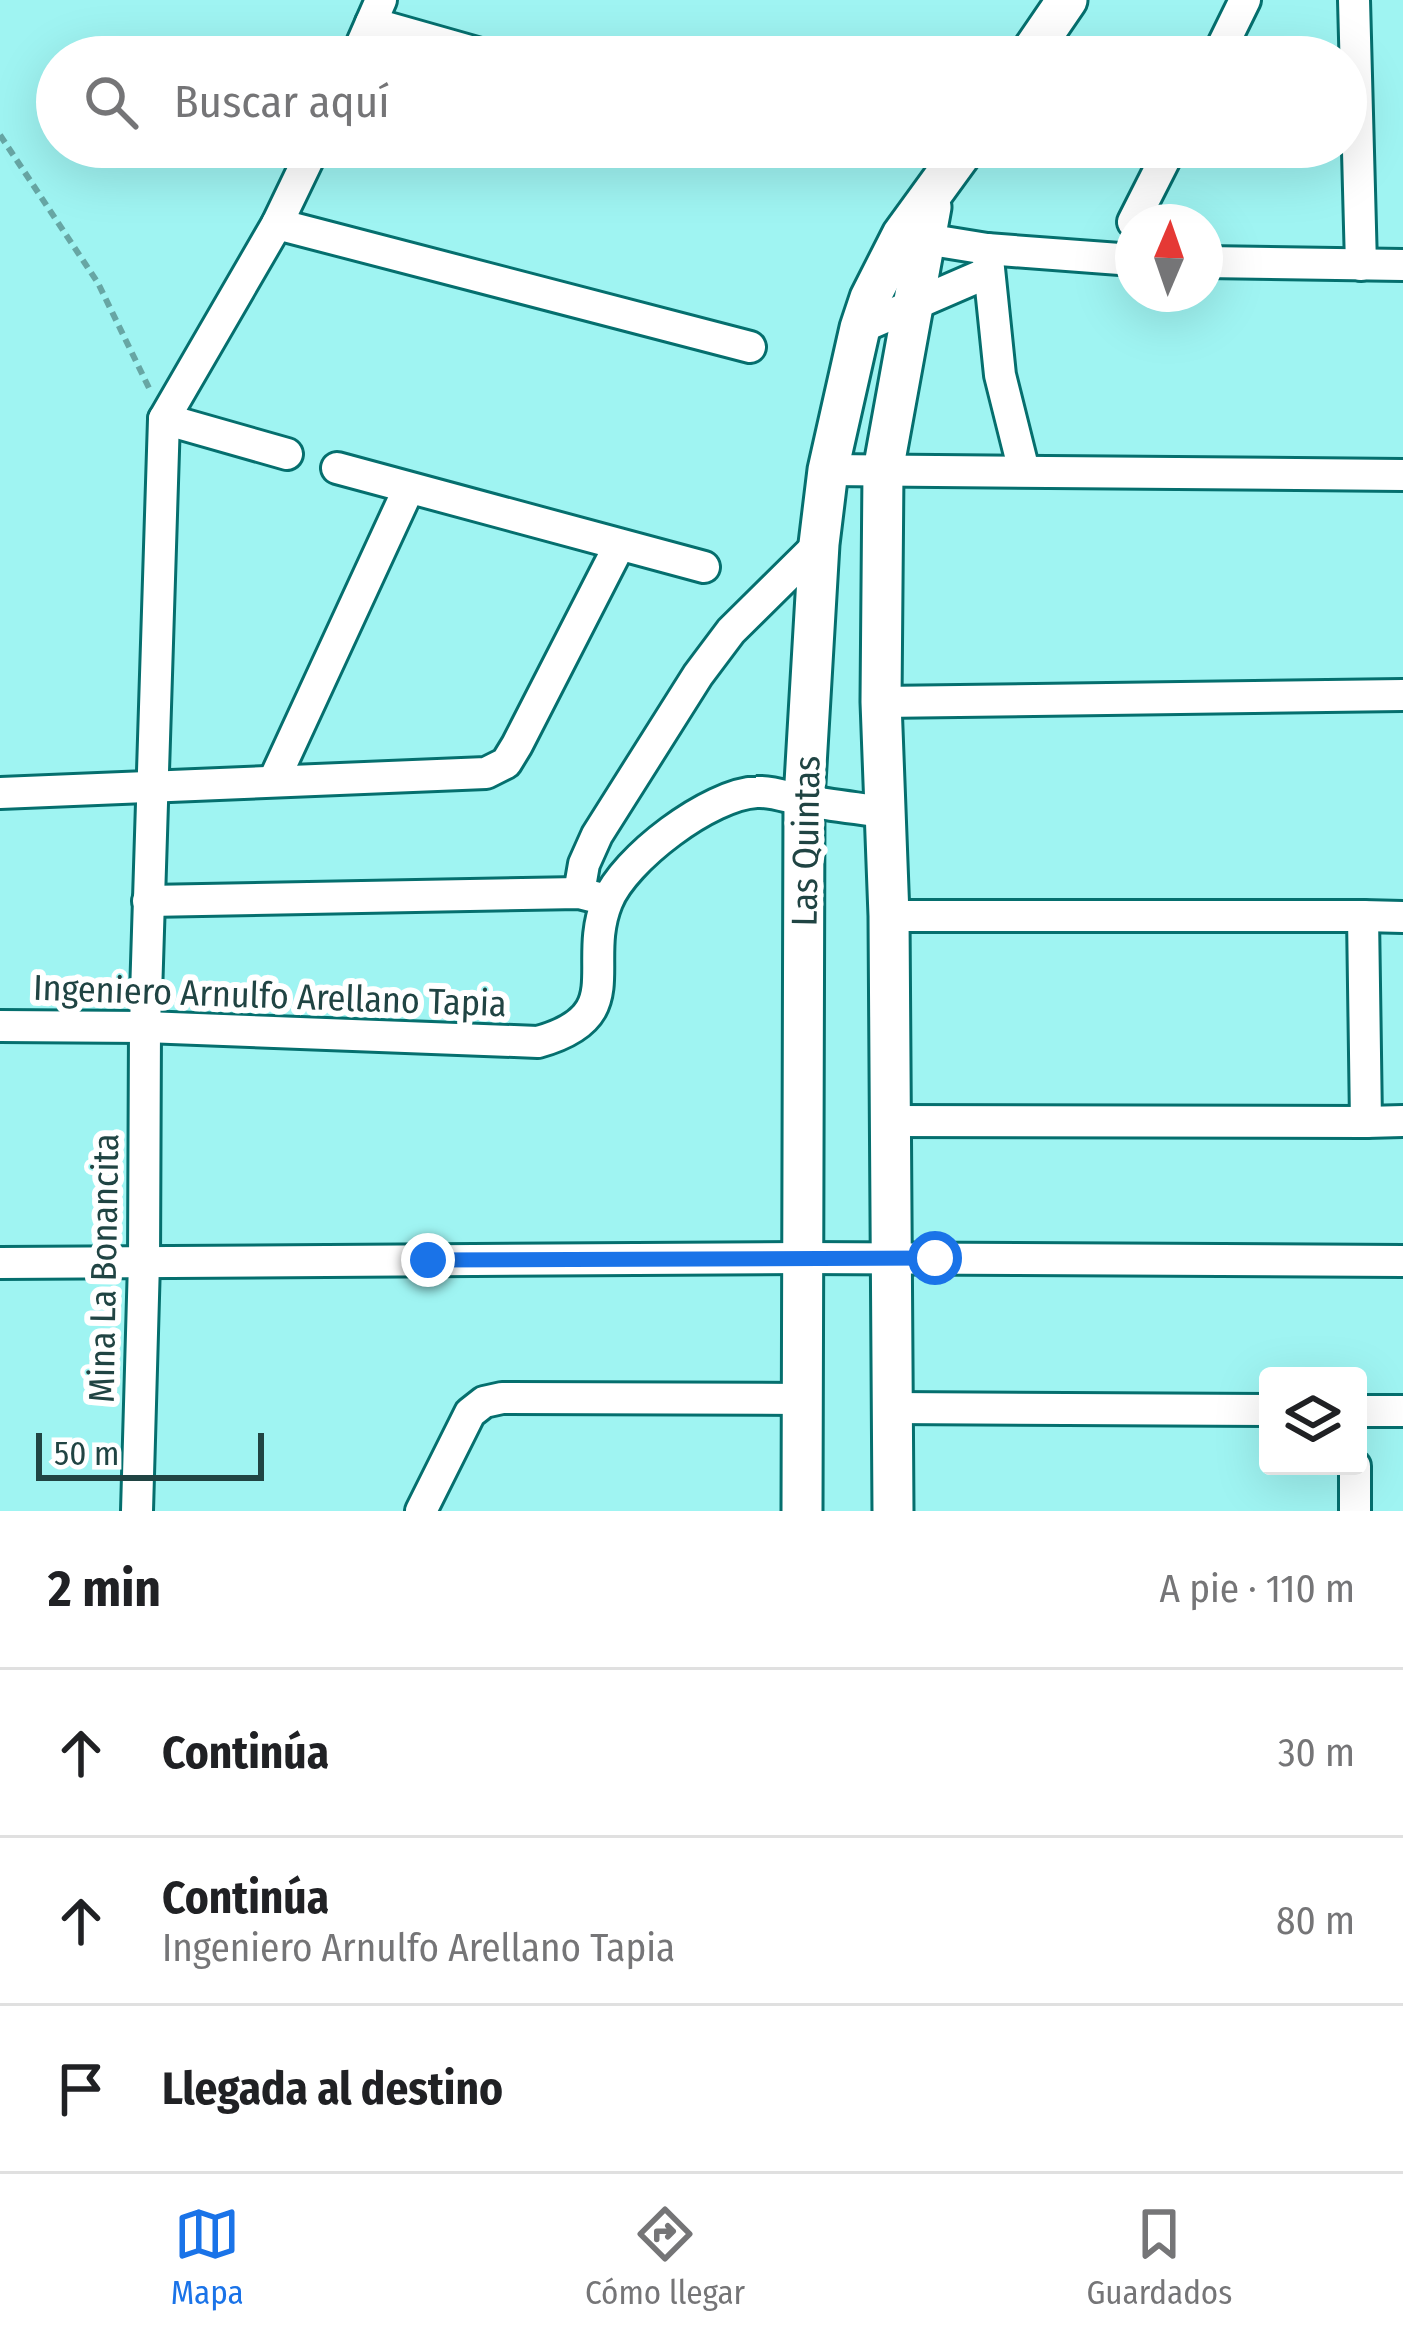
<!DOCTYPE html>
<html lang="es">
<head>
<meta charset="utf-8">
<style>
	body { margin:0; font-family:"Fira Sans Condensed",sans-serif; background:#f2f2f2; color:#202124 }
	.controls { position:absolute; right:36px; bottom:36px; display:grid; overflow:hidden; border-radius:12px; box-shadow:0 12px 48px #0002 }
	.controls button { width:108px; height:108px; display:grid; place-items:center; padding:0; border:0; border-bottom:3px solid #e0e0e0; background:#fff; color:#202124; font:60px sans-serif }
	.compass { position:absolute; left:1115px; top:204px; width:108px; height:108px; border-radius:50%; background:#fff; box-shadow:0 12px 48px #0002; rotate:2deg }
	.scale { position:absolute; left:36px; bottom:30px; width:228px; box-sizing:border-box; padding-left:12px; border:6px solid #204443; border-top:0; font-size:33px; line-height:42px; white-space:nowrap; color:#204443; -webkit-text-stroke:9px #fff; paint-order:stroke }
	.stop { position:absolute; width:36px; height:36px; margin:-27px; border:9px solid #1a73e8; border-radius:50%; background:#fff }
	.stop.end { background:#1a73e8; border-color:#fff; box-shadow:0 3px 12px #0008 }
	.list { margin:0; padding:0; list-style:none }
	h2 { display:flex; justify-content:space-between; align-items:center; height:156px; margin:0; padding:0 48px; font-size:51px }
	h2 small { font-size:39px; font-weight:400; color:#757577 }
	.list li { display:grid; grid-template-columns:78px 1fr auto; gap:36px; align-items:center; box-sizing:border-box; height:168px; padding:0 48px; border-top:3px solid #e0e0e0 }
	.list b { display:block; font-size:45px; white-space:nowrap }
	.list p { margin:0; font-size:39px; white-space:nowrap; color:#757577 }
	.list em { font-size:39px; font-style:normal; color:#757577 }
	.icon { flex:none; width:66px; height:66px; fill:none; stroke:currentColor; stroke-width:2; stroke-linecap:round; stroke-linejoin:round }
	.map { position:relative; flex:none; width:1403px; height:1511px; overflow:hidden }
	.search { position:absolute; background:#fff; box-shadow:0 12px 48px #0002; left:36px; right:36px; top:36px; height:132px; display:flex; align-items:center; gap:30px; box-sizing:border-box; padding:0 42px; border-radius:66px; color:#757577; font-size:45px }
	.sheet { height:660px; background:#fff }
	nav { display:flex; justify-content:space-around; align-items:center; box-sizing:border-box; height:168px; border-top:3px solid #e0e0e0; background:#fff; font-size:33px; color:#757577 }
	nav a { display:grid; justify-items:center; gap:6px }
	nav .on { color:#1a73e8 }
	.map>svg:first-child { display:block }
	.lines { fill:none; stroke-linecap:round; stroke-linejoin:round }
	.minor-casing { stroke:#056f6e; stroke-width:36 }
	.tertiary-casing { stroke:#056f6e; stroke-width:45 }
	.path { stroke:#67a6a4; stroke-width:6; stroke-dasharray:9 6; stroke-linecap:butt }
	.minor { stroke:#fff; stroke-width:30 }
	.tertiary { stroke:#fff; stroke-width:39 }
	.route { stroke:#1a73e8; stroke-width:15 }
	.labels { text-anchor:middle; stroke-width:12; stroke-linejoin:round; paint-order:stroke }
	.street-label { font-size:36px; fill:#204443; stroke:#fff }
</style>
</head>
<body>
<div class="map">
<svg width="1403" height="1511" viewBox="0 0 1403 1511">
	<rect width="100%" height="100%" fill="#9ff4f2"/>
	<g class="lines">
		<g class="minor-casing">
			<g id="minor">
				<path d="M1354,0L1361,265"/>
				<path d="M371,23L491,57"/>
				<path d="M356,57L381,0"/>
				<path d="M1217,57L1245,0"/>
				<path d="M1133,222L1171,147"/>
				<path d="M277,224L750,347"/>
				<path d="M907,236L987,249L1133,260"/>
				<path d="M987,249L1000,375L1024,471"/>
				<path d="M1205,262L1403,265"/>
				<path d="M860,328L987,273"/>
				<path d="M164,419L287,454"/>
				<path d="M337,468L704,567"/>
				<path d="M828,470L1403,475"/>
				<path d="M881,702L1403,695"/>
				<path d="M274,780L408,490"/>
				<path d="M0,793L486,773L506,763L517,745L619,546"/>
				<path d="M579,893L584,864L597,835L698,675L731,631L819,544"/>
				<path d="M148,901L579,893L607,900"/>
				<path d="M1363,916L1403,917"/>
				<path d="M0,1026L145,1027L538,1042C631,1016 581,966 607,902C624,859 710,794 757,792C771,791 787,797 802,800C829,805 856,808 883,812"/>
				<path d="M889,1121L1366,1122L1363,916H889"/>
				<path d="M1366,1122L1403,1121"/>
				<path d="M0,1263L801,1258L1403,1261"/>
				<path d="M891,1408L1268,1410"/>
				<path d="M1358,1411H1403"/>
				<path d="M137,1511L144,1262L145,1027L164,419L277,224L314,147"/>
				<path d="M421,1511L470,1413L484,1402L502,1398L803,1399"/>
				<path d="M1355,1511V1466"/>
			</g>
		</g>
		<g class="tertiary-casing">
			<g id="tertiary">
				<path d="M1028,57L1067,0"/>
				<path d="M802,1511L804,800L819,544L828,470L860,328L870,298L902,235L966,147"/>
				<path d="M893,1511L889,916L881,702L883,471L931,207"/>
			</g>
		</g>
		<path class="path" d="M0,135L98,283L149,388"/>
		<use href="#minor" class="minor"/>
		<use href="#tertiary" class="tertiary"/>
	</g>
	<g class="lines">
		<path class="route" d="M428,1260L935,1258"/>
	</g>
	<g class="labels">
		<g class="street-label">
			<text transform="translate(805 841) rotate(-89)" y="13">Las Quintas</text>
			<text transform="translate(270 995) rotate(2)" y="13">Ingeniero Arnulfo Arellano Tapia</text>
			<text transform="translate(103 1268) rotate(-89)" y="13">Mina La Bonancita</text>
		</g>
	</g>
</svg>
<div class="controls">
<button><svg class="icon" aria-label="layers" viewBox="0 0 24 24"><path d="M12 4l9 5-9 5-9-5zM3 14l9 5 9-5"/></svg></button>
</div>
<svg class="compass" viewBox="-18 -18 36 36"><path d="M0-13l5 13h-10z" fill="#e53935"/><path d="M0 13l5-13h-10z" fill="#757577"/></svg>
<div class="scale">50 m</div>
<div class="stop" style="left:935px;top:1258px"></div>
<div class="stop end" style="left:428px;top:1260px"></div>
<div class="search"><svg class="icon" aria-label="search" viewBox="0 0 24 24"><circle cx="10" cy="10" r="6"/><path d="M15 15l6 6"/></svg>Buscar aquí</div>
</div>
<section class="sheet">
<h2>2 min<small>A pie · 110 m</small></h2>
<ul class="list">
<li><svg class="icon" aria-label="ahead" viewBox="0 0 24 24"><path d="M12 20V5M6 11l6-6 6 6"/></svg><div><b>Continúa</b></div><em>30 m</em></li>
<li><svg class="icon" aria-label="ahead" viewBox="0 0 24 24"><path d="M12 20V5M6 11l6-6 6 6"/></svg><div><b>Continúa</b><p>Ingeniero Arnulfo Arellano Tapia</p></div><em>80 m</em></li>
<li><svg class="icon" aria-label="arrive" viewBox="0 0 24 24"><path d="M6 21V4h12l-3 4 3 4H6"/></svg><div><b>Llegada al destino</b></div></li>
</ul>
</section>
<nav>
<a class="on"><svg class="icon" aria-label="map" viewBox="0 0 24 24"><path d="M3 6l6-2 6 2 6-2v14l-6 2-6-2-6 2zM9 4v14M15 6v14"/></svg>Mapa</a>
<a><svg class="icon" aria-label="directions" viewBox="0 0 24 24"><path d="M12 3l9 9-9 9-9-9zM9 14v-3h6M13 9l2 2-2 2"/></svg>Cómo llegar</a>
<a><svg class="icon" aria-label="saved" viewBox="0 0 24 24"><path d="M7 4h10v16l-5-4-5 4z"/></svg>Guardados</a>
</nav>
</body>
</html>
